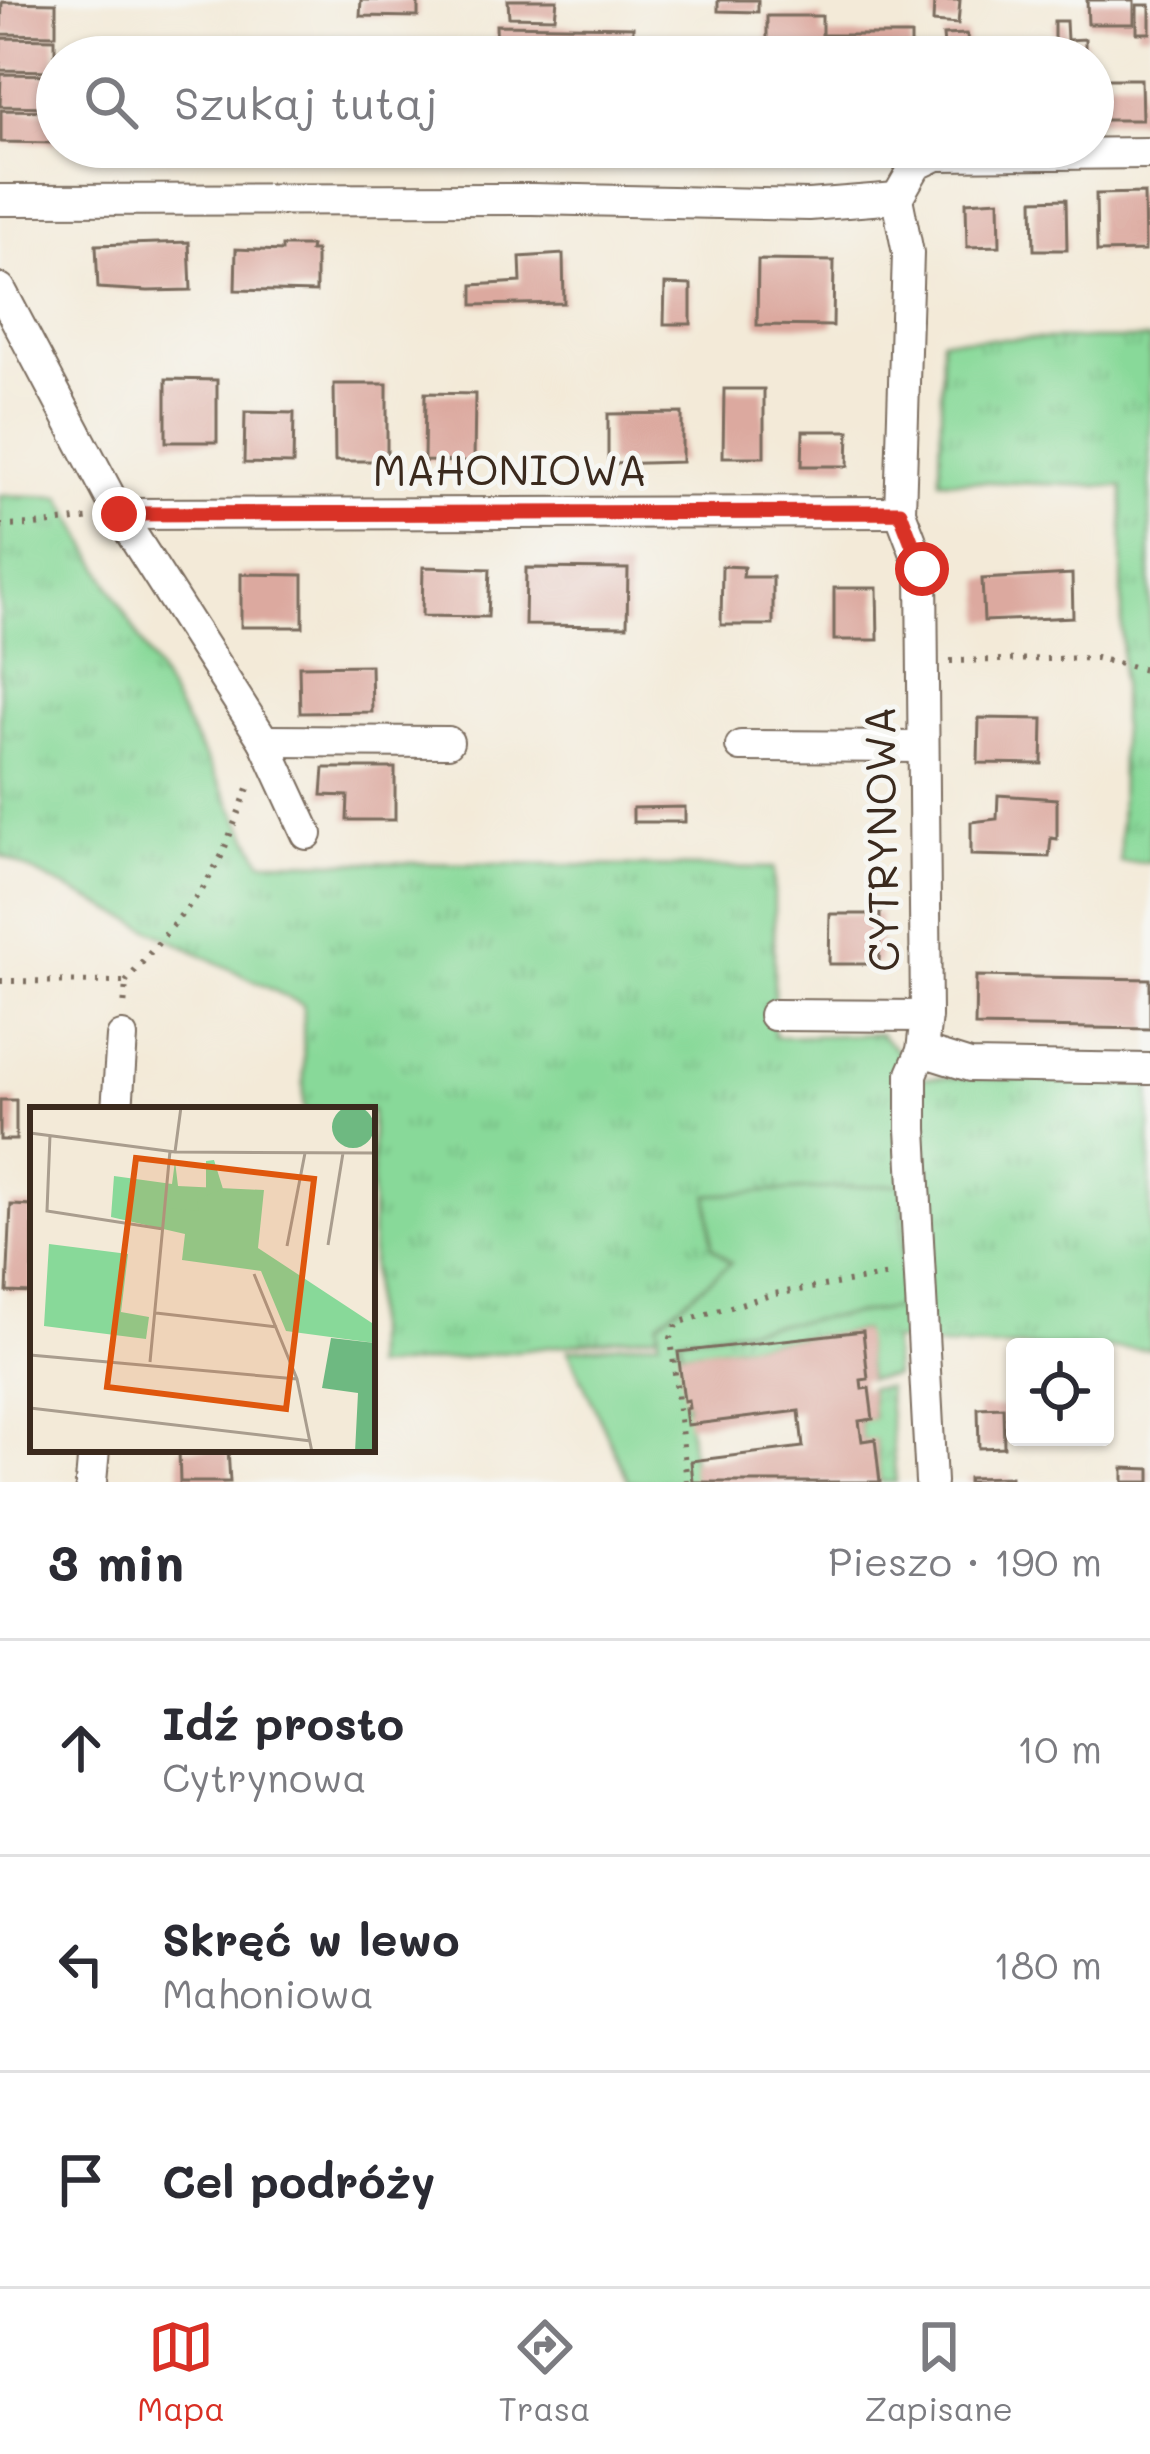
<!DOCTYPE html>
<html lang="pl">
<head>
<meta charset="utf-8">
<style>
	body { margin:0; font-family:Mali,sans-serif; background:#f2f2f3; color:#2b2b33 }
	.controls { position:absolute; right:36px; bottom:36px; display:grid; overflow:hidden; border-radius:12px; box-shadow:0 3px 9px #0004 }
	.controls button { width:108px; height:108px; display:grid; place-items:center; padding:0; border:0; border-bottom:3px solid #e1e1e2; background:#fff; color:#2b2b33; font:60px sans-serif }
	.stop { position:absolute; width:36px; height:36px; margin:-27px; border:9px solid #d93025; border-radius:50%; background:#fff }
	.stop.end { background:#d93025; border-color:#fff; box-shadow:0 3px 12px #0008 }
	.list { margin:0; padding:0; list-style:none }
	h2 { display:flex; justify-content:space-between; align-items:center; height:156px; margin:0; padding:0 48px; font-size:51px }
	h2 small { font-size:39px; font-weight:400; color:#7c7c81 }
	.list li { display:grid; grid-template-columns:78px 1fr auto; gap:36px; align-items:center; box-sizing:border-box; height:216px; padding:0 48px; border-top:3px solid #e1e1e2 }
	.list b { display:block; font-size:45px; white-space:nowrap }
	.list p { margin:0; font-size:39px; white-space:nowrap; color:#7c7c81 }
	.list em { font-size:39px; font-style:normal; color:#7c7c81 }
	.icon { flex:none; width:66px; height:66px; fill:none; stroke:currentColor; stroke-width:2; stroke-linecap:round; stroke-linejoin:round }
	.map { position:relative; flex:none; width:1150px; height:1482px; overflow:hidden }
	.search { position:absolute; background:#fff; box-shadow:0 3px 9px #0004; left:36px; right:36px; top:36px; height:132px; display:flex; align-items:center; gap:30px; box-sizing:border-box; padding:0 42px; border-radius:66px; color:#7c7c81; font-size:45px }
	.sheet { height:804px; background:#fff }
	nav { display:flex; justify-content:space-around; align-items:center; box-sizing:border-box; height:168px; border-top:3px solid #e1e1e2; background:#fff; font-size:33px; color:#7c7c81 }
	nav a { display:grid; justify-items:center; gap:6px }
	nav .on { color:#d93025 }
	.map>svg:first-child { display:block }
	.grass { fill:url(#grass-tufts); stroke:#62825c; stroke-width:3 }
	.green { fill:#88d999; stroke:#62825c; stroke-width:3 }
	.building { fill:#dca99f }
	.lines { fill:none; stroke-linecap:round; stroke-linejoin:round }
	.minor-casing { stroke:#7b6d5f; stroke-width:34 }
	.path { stroke:#7b6d5f; stroke-width:6; stroke-dasharray:3 9; stroke-linecap:butt }
	.minor { stroke:#fff; stroke-width:30 }
	.route { stroke:#d93025; stroke-width:15 }
	.labels { text-anchor:middle; stroke-width:10; stroke-linejoin:round; paint-order:stroke }
	.street-label { font-size:42px; fill:#3b2a1e; stroke:#f6f6f2 }
	.inset-road { fill:none; stroke:#a99d8e; stroke-width:3 }
	.view { fill:#df570d; fill-opacity:0.15; stroke:#df570d; stroke-width:6 }
	.inset-edge { fill:none; stroke:#3b2a1e; stroke-width:6 }
</style>
</head>
<body>
<div class="map">
<svg width="1150" height="1482" viewBox="0 0 1150 1482">
	<defs>
		<pattern id="grass-tufts" width="24" height="20" patternUnits="userSpaceOnUse" patternTransform="scale(3)"><rect width="24" height="20" fill="#88d999"/><path d="M3 7l-1-3M5 7V3M7 7l1-3M15 17l-1-3M17 17v-4M19 17l1-3" fill="none" stroke="#76ba83"/></pattern>
	</defs>
	<rect width="100%" height="100%" fill="#f6f6f2"/>
	<filter id="ink" filterUnits="userSpaceOnUse"><feTurbulence type="fractalNoise" baseFrequency=".00833" numOctaves="2"/><feDisplacementMap in="SourceGraphic" scale="24" xChannelSelector="R" yChannelSelector="G"/><feConvolveMatrix kernelMatrix="1 2 1 2 8 2 1 2 1" color-interpolation-filters="sRGB"/></filter>
	<filter id="wash" filterUnits="userSpaceOnUse"><feTurbulence type="fractalNoise" baseFrequency=".004" numOctaves="4" result="noise"/><feDisplacementMap in="SourceGraphic" scale="48" xChannelSelector="R" yChannelSelector="G"/><feGaussianBlur stdDeviation="2.7" result="paint"/><feColorMatrix in="noise" values="0 0 0 0 0 0 0 0 0 0 0 0 0 0 0 0 0 1.4 0 .05"/><feComposite in="paint" operator="in"/></filter>
	<g filter="url(#wash)">
		<rect width="100%" height="100%" fill="#f3ead8"/>
		<g class="grass">
			<path d="M942,339H1150V862H1120L1123,487L940,480Z"/>
			<path d="M0,495L61,497L262,861L774,868V1037L880,1034L900,1054L895,1077L1150,1081V1349L942,1346L892,1340L894,1376L868,1379L862,1331L681,1352L680,1337L684,1336L659,1340L658,1334C562,1344 468,1359 372,1368V1110H304L303,1005L0,855Z"/>
			<path d="M887,1387L896,1482H880L875,1440L862,1441L859,1421L873,1418L869,1388Z"/>
		</g>
		<path class="green" d="M904,1184L900,1308L680,1337L694,1482H629L568,1350L659,1340L658,1322L731,1263L712,1247L708,1195Z"/>
		<g id="blocks">
			<g class="building">
				<path d="M361,0H418V17L360,16Z"/>
				<path d="M508,0H557L555,18L509,17Z"/>
				<path d="M718,0H758V12L718,11Z"/>
				<path d="M934,0H960L958,24L933,22Z"/>
				<path d="M1087,0H1134V24H1088Z"/>
				<path d="M2,2L56,3V35L1,34Z"/>
				<rect x="1137" y="5" width="13" height="28"/>
				<path d="M767,16H822V35H911V57H767Z"/>
				<path d="M1054,21H1066L1067,40L1085,39V49H1077V57H1054Z"/>
				<path d="M496,25L633,27L632,57H497Z"/>
				<path d="M967,34L968,52H977V57H945L943,35Z"/>
				<path d="M1,38L55,39V71L0,70Z"/>
				<path d="M1,74L55,75L54,107L0,106Z"/>
				<path d="M1093,79H1141L1142,120H1093Z"/>
				<path d="M1,110L56,111L55,143L1,142Z"/>
				<path d="M498,147H553V159L498,160Z"/>
				<path d="M1144,193L1145,251L1097,252L1096,194Z"/>
				<path d="M1066,199L1067,250H1034L1033,200Z"/>
				<path d="M999,200L1000,246L967,247L966,202Z"/>
				<path d="M189,242L191,290L148,291L98,288L96,245Z"/>
				<path d="M282,246H311L310,251H316V292L235,290L236,249L282,251Z"/>
				<path d="M563,254L564,303L473,305V285L521,282L520,257Z"/>
				<path d="M758,260L834,261L833,326L757,325Z"/>
				<path d="M665,284L691,285V324H664Z"/>
				<path d="M166,379L217,380V442H166Z"/>
				<path d="M334,384H387V461H335Z"/>
				<path d="M724,389H764V457H723Z"/>
				<path d="M425,393L475,394L474,462L424,461Z"/>
				<path d="M245,412L294,413L293,464L244,463Z"/>
				<path d="M682,413V462L608,464V414Z"/>
				<path d="M803,431H849L848,466H802Z"/>
				<path d="M722,566L744,567L743,577H773V625H721Z"/>
				<path d="M423,567L490,569L488,617L422,616Z"/>
				<path d="M526,568L628,569L627,626L525,625Z"/>
				<path d="M241,574L303,575V627H241Z"/>
				<path d="M1072,574L1073,617L984,621L982,579Z"/>
				<path d="M834,588H877L878,640H834Z"/>
				<path d="M371,665L372,712L300,713L299,666Z"/>
				<path d="M979,718L1043,719L1042,764L978,763Z"/>
				<path d="M324,768H395V820H347L348,796L322,795Z"/>
				<path d="M998,795L1057,799V839L1051,838L1049,857L971,855V822L997,819Z"/>
				<path d="M685,807V822H633V808Z"/>
				<path d="M830,914H880L879,964H829Z"/>
				<path d="M976,976L1150,979V1029L975,1026Z"/>
				<rect x="0" y="1100" width="16" height="40"/>
				<path d="M11,1205L33,1206V1293L7,1292Z"/>
				<path d="M863,1331L868,1379L861,1380L862,1389L869,1388L873,1419L859,1421L862,1441L875,1439L880,1482H693L691,1461L803,1447L799,1411L687,1425L685,1409L689,1408L688,1400L684,1401L678,1352Z"/>
				<path d="M1003,1407L1004,1447L979,1448L978,1408Z"/>
				<path d="M179,1449H228L230,1482H180Z"/>
				<path d="M1123,1468L1150,1469V1482H1123Z"/>
				<path d="M1011,1477V1482H968V1478Z"/>
			</g>
		</g>
	</g>
	<g filter="url(#ink)">
		<use href="#blocks" fill-opacity="0" stroke="#7b6d5f" stroke-width="3"/>
		<g class="lines">
			<g class="minor-casing">
				<g id="minor">
					<path d="M897,198L908,253L900,512L922,570L926,1016L922,1051L912,1074V1129L931,1482"/>
					<path d="M897,198L916,165L937,155L1150,153"/>
					<path d="M0,200L532,199L809,205L897,198"/>
					<path d="M0,289L119,514L264,741L307,834"/>
					<path d="M119,514L900,512"/>
					<path d="M264,741L448,742"/>
					<path d="M741,746L922,747"/>
					<path d="M774,1015L926,1016"/>
					<path d="M922,1051L970,1066L1150,1069"/>
					<path d="M117,1110L122,1037"/>
					<path d="M91,1482L94,1449"/>
				</g>
			</g>
			<g class="path">
				<path d="M0,526L35,525L92,518"/>
				<path d="M950,661L1096,658L1150,671"/>
				<path d="M0,981L126,982L124,1008"/>
				<path d="M126,982L202,890L222,855L250,783"/>
				<path d="M687,1482L671,1338L677,1323L774,1294L890,1275"/>
			</g>
			<use href="#minor" class="minor"/>
		</g>
	</g>
	<g class="lines" filter="url(#ink)">
		<path class="route" d="M119,514L900,512L922,569"/>
	</g>
	<g class="labels">
		<g class="street-label">
			<text x="510" y="486">MAHONIOWA</text>
			<text transform="translate(882 839) rotate(-91)" y="15">CYTRYNOWA</text>
		</g>
	</g>
	<g transform="translate(30 1107)">
		<rect width="345" height="345" fill="#f3ead8"/>
		<path d="M145,54L148,79L234,83L228,141L345,218V236L256,224L231,164L152,153L155,127L81,110L84,69L142,77ZM19,137L98,147L91,205L119,210L116,232L14,219Z" fill="#88d999"/>
		<path d="M302 20a21 21 0 1 1 42 0a21 21 0 1 1-42 0ZM301,231L345,236V345H325L328,286L292,281Z" fill="#6eb981"/>
		<path d="M184,53L193,82L167,92L169,104L138,101L141,82H176V54Z" fill="#88d999"/>
		<path class="inset-road" d="M0,26L145,45L345,46M20,28L17,104L133,122M145,45L151,0M298,138L313,46M257,139L275,46M224,167L267,272L282,345M126,206L247,220M0,248L267,272M120,255L140,44M0,301L281,334"/>
		<path class="view" d="M106,51L284,72L256,302L77,280Z"/>
		<rect width="345" height="345" class="inset-edge"/>
	</g>
</svg>
<div class="controls">
<button><svg class="icon" aria-label="locate" viewBox="0 0 24 24"><circle cx="12" cy="12" r="6"/><path d="M12 2v4M12 18v4M2 12h4M18 12h4"/></svg></button>
</div>
<div class="stop" style="left:922px;top:569px"></div>
<div class="stop end" style="left:119px;top:514px"></div>
<div class="search"><svg class="icon" aria-label="search" viewBox="0 0 24 24"><circle cx="10" cy="10" r="6"/><path d="M15 15l6 6"/></svg>Szukaj tutaj</div>
</div>
<section class="sheet">
<h2>3 min<small>Pieszo · 190 m</small></h2>
<ul class="list">
<li><svg class="icon" aria-label="ahead" viewBox="0 0 24 24"><path d="M12 20V5M6 11l6-6 6 6"/></svg><div><b>Idź prosto</b><p>Cytrynowa</p></div><em>10 m</em></li>
<li><svg class="icon" aria-label="left" viewBox="0 0 24 24"><path d="M17 20v-9H6M10 6l-5 5 5 5"/></svg><div><b>Skręć w lewo</b><p>Mahoniowa</p></div><em>180 m</em></li>
<li><svg class="icon" aria-label="arrive" viewBox="0 0 24 24"><path d="M6 21V4h12l-3 4 3 4H6"/></svg><div><b>Cel podróży</b></div></li>
</ul>
</section>
<nav>
<a class="on"><svg class="icon" aria-label="map" viewBox="0 0 24 24"><path d="M3 6l6-2 6 2 6-2v14l-6 2-6-2-6 2zM9 4v14M15 6v14"/></svg>Mapa</a>
<a><svg class="icon" aria-label="directions" viewBox="0 0 24 24"><path d="M12 3l9 9-9 9-9-9zM9 14v-3h6M13 9l2 2-2 2"/></svg>Trasa</a>
<a><svg class="icon" aria-label="saved" viewBox="0 0 24 24"><path d="M7 4h10v16l-5-4-5 4z"/></svg>Zapisane</a>
</nav>
</body>
</html>
